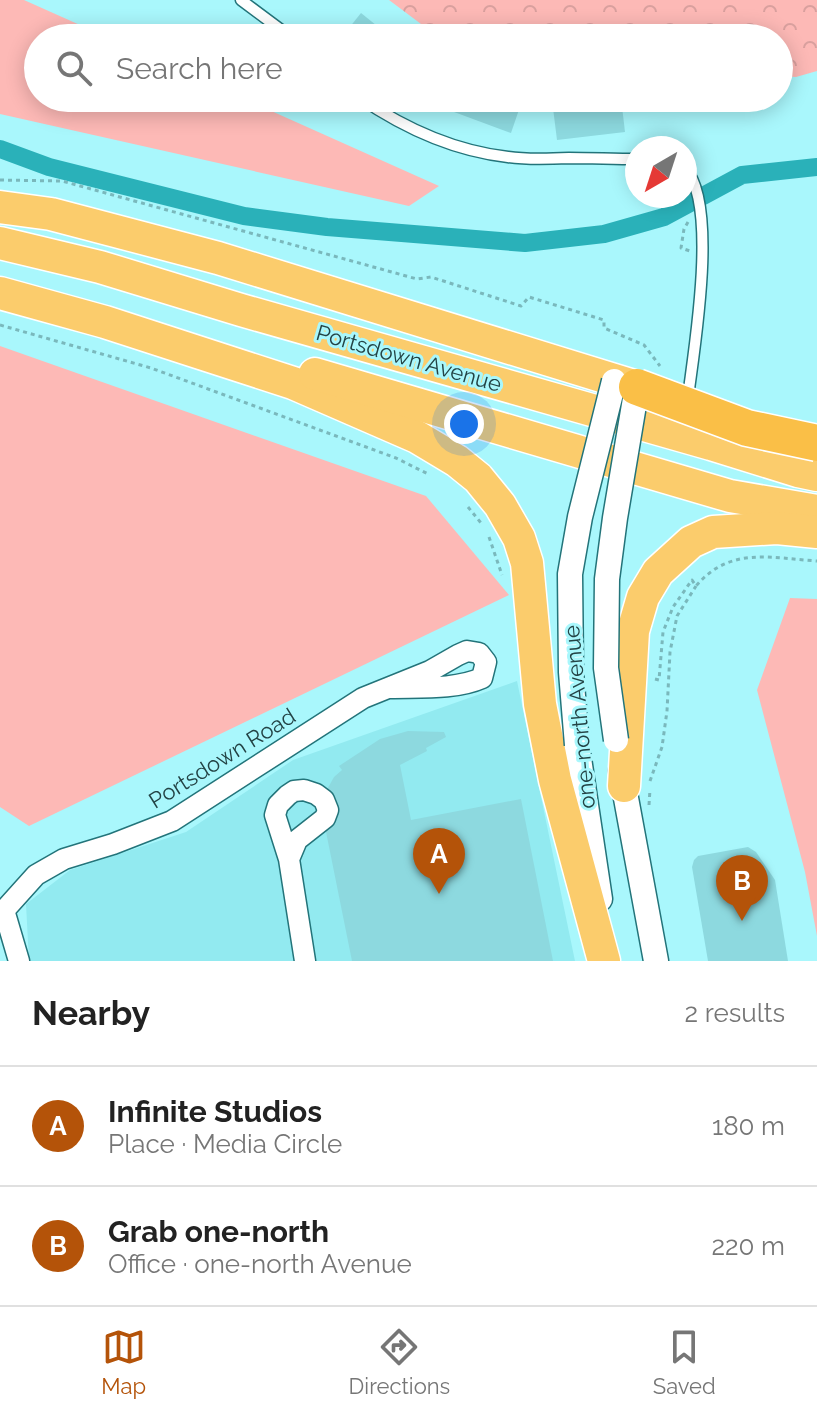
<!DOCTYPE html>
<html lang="en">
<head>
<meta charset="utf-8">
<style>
	body { margin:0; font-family:Raleway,sans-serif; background:#f6f6f6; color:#222 }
	.compass { position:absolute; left:625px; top:136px; width:72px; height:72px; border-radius:50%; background:#fff; box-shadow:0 4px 20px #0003; rotate:219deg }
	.you { position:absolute; left:464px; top:424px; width:28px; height:28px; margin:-20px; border:6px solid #fff; border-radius:50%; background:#1a73e8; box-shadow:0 0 0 12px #1a73e833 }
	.badge { display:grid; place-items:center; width:52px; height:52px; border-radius:50%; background:#b45309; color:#fff; font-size:26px; font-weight:700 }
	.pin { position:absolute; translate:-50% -66px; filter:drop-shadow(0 2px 4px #0008) }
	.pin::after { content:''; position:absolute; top:42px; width:28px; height:24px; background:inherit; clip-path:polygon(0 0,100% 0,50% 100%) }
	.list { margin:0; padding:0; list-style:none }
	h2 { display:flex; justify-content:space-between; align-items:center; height:104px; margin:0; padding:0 32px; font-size:34px }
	h2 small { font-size:26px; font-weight:400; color:#767676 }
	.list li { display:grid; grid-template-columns:52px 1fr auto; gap:24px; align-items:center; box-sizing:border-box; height:120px; padding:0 32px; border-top:2px solid #e0e0e0 }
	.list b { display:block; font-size:30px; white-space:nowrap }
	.list p { margin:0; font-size:26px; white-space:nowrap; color:#767676 }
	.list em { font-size:26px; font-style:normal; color:#767676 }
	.icon { flex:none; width:44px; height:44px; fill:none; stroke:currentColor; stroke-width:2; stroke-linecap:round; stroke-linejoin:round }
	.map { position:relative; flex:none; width:817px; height:961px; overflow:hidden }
	.search { position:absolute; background:#fff; box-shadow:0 4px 20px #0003; left:24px; right:24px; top:24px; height:88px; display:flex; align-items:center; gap:20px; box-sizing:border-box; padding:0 28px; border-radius:44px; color:#767676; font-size:30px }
	.sheet { height:344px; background:#fff }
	nav { display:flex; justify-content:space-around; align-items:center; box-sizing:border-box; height:112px; border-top:2px solid #e0e0e0; background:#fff; font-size:22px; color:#767676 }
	nav a { display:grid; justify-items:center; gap:4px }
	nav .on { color:#b45309 }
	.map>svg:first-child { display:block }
	.built { fill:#92eaf0 }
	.green { fill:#fdb9b6 }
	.forest { fill:url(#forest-crowns) }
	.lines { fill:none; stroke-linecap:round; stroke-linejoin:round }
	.canal { stroke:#2ab1b9; stroke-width:18 }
	.building { fill:#8dd9df }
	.service-casing { stroke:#23747a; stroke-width:13 }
	.minor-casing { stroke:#23747a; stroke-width:23 }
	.tertiary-casing { stroke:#23747a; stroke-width:27 }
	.trunk-casing { stroke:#fff; stroke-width:35 }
	.path { stroke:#7ab8bc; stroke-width:3; stroke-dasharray:4 4; stroke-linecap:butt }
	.service { stroke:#fff; stroke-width:10 }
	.minor { stroke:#fff; stroke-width:20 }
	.tertiary { stroke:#fff; stroke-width:24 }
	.trunk { stroke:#fbcc6c; stroke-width:32 }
	.tertiary-bridge-casing { stroke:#23747a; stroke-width:27; stroke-linecap:butt }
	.motorway-bridge-casing { stroke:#fff; stroke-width:39; stroke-linecap:butt }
	.tertiary-bridge { stroke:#fff; stroke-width:24 }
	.motorway-bridge { stroke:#fabf47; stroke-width:36 }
	.labels { text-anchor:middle; stroke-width:6; stroke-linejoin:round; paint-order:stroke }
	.street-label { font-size:22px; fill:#234345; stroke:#a9f7fc }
</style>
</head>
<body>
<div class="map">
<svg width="817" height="961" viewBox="0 0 817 961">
	<defs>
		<pattern id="forest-crowns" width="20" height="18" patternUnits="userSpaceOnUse" patternTransform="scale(2)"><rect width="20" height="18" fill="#fdb9b6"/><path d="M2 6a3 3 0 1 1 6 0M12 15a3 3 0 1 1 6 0" fill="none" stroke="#d9a09e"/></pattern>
	</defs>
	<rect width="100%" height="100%" fill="#a9f7fc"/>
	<path class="built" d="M517,681L575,961H29L26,904L70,870L186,832L293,760Z"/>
	<g class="green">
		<path d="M0,0H24L109,38H38V98H242L439,186L409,206L0,114Z"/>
		<path d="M0,346L426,496L509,595L29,826L0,807Z"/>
		<path d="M790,598L817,599V936L805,872L757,690Z"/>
	</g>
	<path class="forest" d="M389,0H817V71L796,77L779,76V38H447L437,36Z"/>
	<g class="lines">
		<path class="canal" d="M0,149L49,167L244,216L327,227L525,243L604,234L664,217L742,175L817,167"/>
	</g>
	<g class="building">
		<path d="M361,13L392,38H341Z"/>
		<path d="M450,98H523L511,133L446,109Z"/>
		<path d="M572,98H621L625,132L557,140L552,100Z"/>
		<path d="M408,731L444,732L446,737L426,748L427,751L400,765L411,820L521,799L553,961H352L320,802L334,777L342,770L339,766L380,739Z"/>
		<path d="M748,847L756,852L775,880L788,961H708L692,867L694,860L698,856Z"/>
	</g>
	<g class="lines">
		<g class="service-casing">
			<g id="service">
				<path d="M241,0L292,38"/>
				<path d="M360,98C404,128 455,151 508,157C528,160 549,159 569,158C592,158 614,159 637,159"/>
				<path d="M685,168C719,204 694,349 688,397"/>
			</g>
		</g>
		<g class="minor-casing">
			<g id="minor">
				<path d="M289,859L297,840L325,818L328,810L324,800L316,794L304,790L294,791L288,795L278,805L275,815L289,859L305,961"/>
				<path d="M4,910L19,961"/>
				<path d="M0,915L36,875L64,859L113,844L172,821L363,698L430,671L458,655L467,651L479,653L486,662L482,678C455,690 419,687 390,688"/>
			</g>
		</g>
		<g class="tertiary-casing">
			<g id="tertiary">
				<path d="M577,745L600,899"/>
				<path d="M621,771L656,961"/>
			</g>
		</g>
		<g class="trunk-casing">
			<g id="trunk">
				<path d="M0,207L51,214L218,258L637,387"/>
				<path d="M0,243L100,267L241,310L711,444L798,471L817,475"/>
				<path d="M0,293L105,322L293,383L417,437L457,461L478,478L500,505L519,538L527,563L540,704L555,780L604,961"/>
				<path d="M315,374L730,496L817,511"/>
				<path d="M624,786L633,631L643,597L658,572L691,542L713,532L777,528L817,532"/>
			</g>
		</g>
		<g class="path">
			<path d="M0,180L62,181L417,279L431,277L521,306L529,297L604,320V328L644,345L660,366"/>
			<path d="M688,222L684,229L681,248L690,251"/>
			<path d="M0,325L151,368L396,458L430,475"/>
			<path d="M468,507L481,523"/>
			<path d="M489,537L502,575"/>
			<path d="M655,679L659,680L663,632L673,607L692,580L696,586C730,546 771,558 817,561"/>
			<path d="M650,781L662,747L667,711L670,652L677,616L696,586"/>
			<path d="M649,805L650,789"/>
		</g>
		<use href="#service" class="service"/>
		<use href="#minor" class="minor"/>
		<use href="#tertiary" class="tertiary"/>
		<use href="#trunk" class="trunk"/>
		<g class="tertiary-bridge-casing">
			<g id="tertiary-bridge">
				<path d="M616,740L606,668L607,579L615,518L637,387"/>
				<path d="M577,745L571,672L570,574L580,517L614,381"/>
			</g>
		</g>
		<g class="motorway-bridge-casing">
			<path id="motorway-bridge" d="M637,387L747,428L817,443"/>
		</g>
		<use href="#tertiary-bridge" class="tertiary-bridge"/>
		<use href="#motorway-bridge" class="motorway-bridge"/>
	</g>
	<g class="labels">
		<g class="street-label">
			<text transform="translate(409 358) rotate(16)" y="8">Portsdown Avenue</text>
			<text transform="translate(579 717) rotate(-95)" y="8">one-north Avenue</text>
			<text transform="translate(222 758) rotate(-32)" y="8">Portsdown Road</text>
		</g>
	</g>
</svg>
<svg class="compass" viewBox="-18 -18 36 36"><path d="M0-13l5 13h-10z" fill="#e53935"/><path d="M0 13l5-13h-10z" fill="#767676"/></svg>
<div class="you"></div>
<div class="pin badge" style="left:439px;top:894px">A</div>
<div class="pin badge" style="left:742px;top:921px">B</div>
<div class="search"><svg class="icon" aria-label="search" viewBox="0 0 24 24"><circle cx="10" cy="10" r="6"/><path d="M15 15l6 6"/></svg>Search here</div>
</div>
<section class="sheet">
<h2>Nearby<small>2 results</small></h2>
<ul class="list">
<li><span class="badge">A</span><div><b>Infinite Studios</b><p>Place · Media Circle</p></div><em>180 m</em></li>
<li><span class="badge">B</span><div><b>Grab one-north</b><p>Office · one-north Avenue</p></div><em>220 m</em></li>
</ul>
</section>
<nav>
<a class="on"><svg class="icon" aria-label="map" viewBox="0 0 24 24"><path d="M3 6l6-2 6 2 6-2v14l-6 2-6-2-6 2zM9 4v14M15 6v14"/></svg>Map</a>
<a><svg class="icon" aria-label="directions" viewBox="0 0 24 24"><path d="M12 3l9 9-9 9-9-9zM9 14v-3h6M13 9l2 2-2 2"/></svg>Directions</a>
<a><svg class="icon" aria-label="saved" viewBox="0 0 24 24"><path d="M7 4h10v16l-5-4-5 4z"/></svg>Saved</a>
</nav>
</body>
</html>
